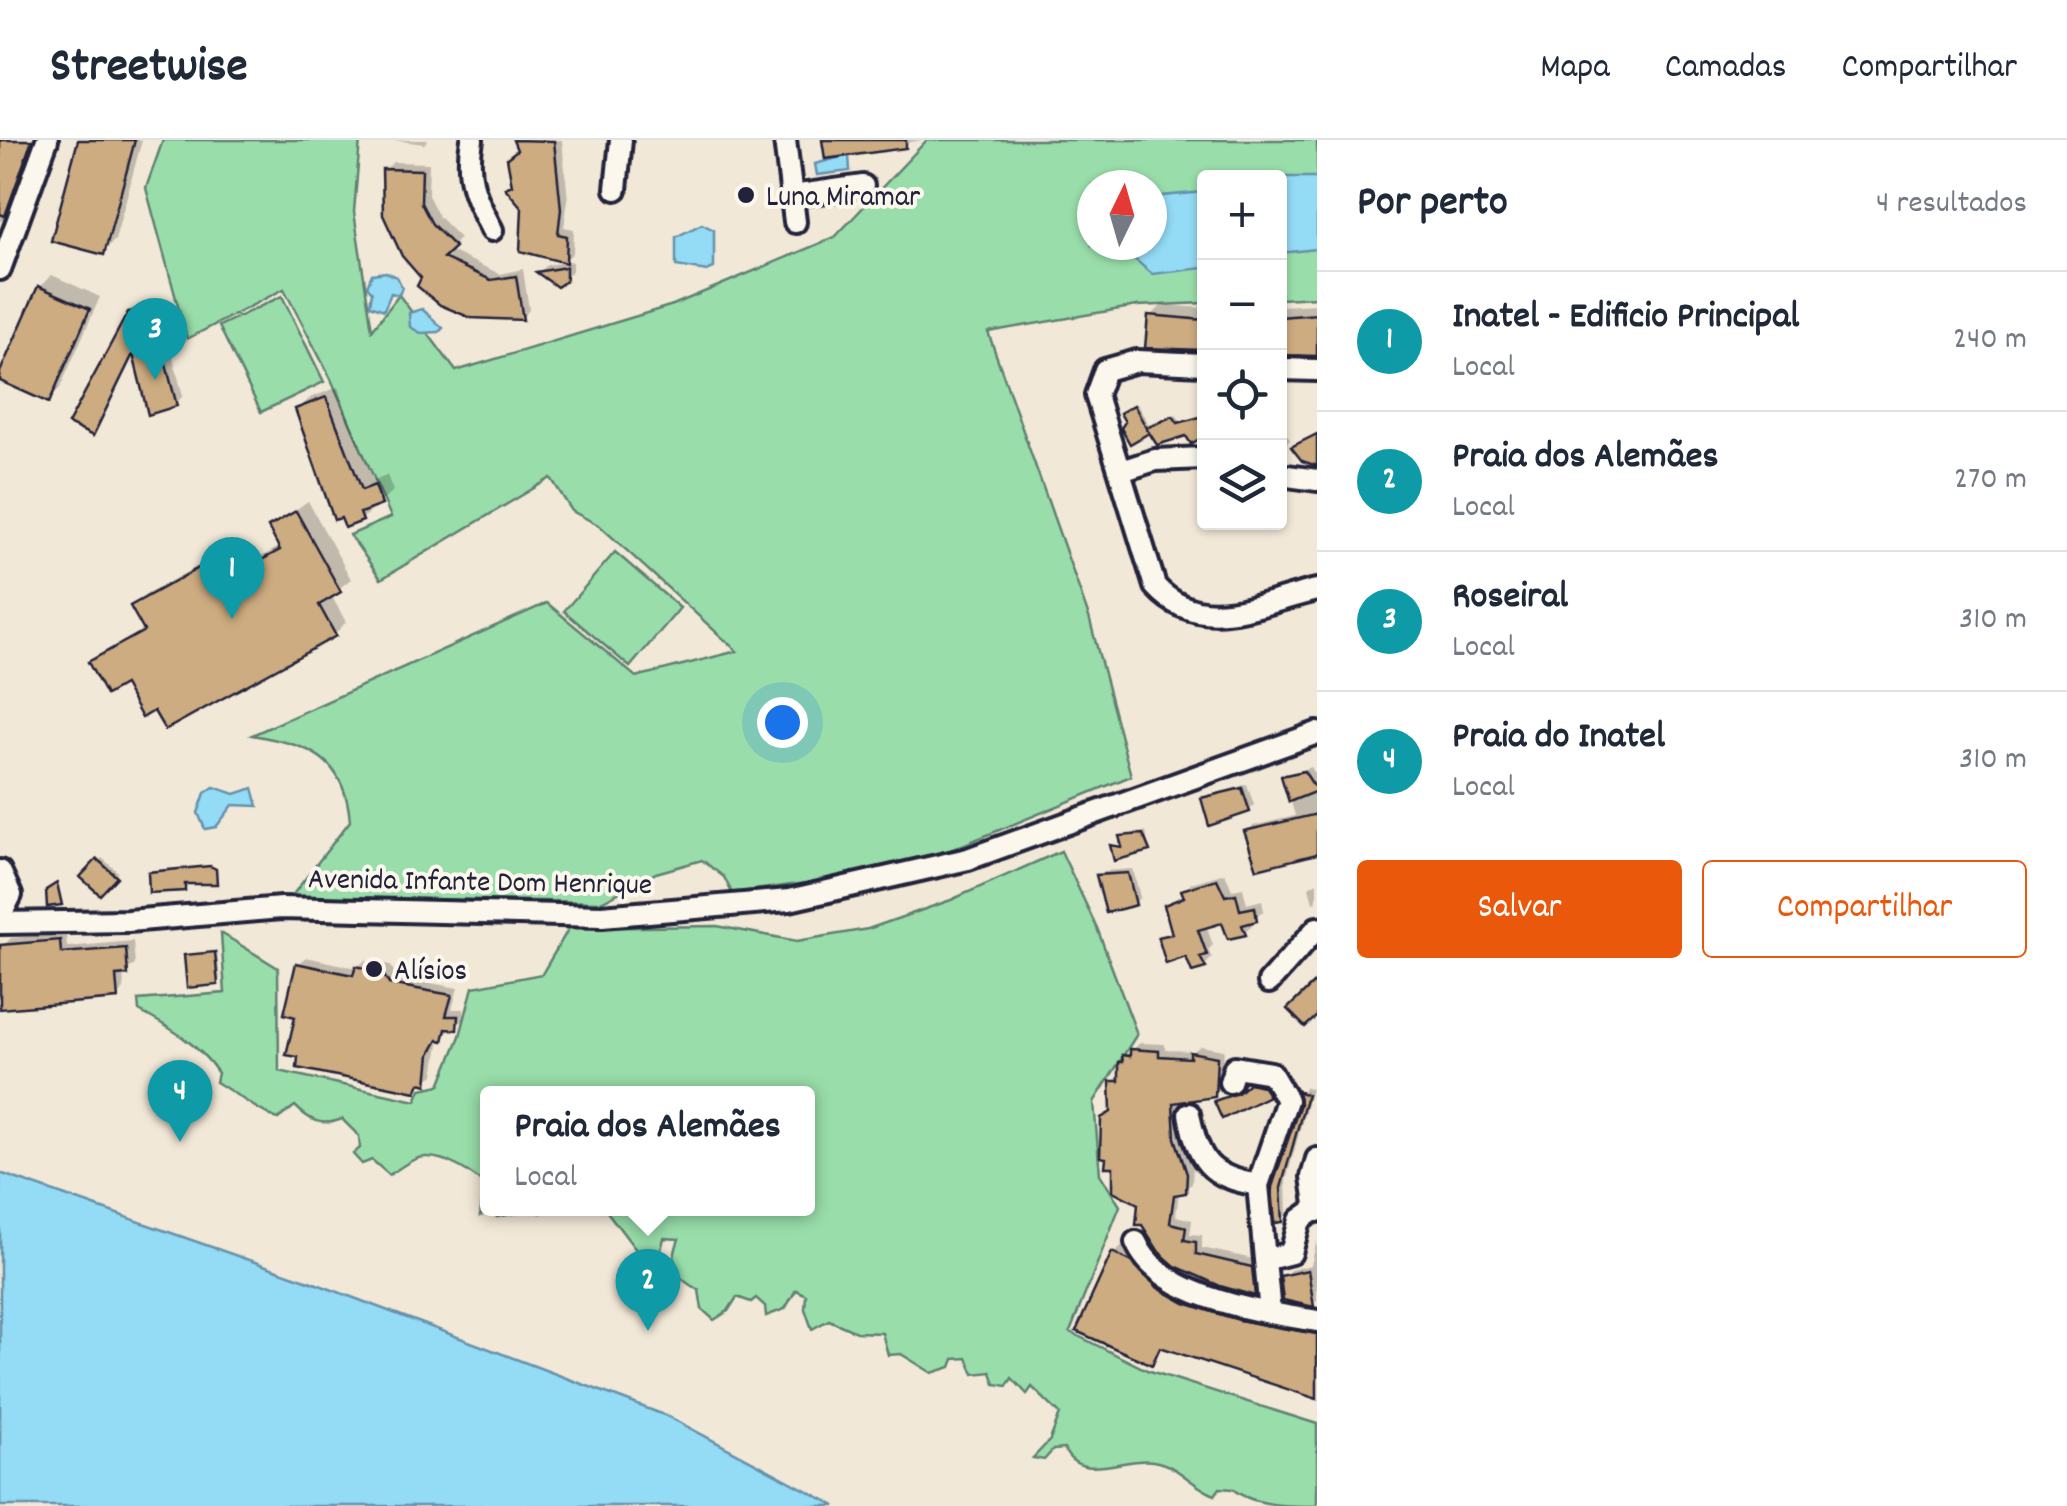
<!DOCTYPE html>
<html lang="pt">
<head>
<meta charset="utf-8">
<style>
	body { margin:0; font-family:Dekko,sans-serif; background:#f6f6f7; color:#1f2937 }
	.controls { position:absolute; right:30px; top:30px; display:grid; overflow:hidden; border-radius:10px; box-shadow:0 2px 8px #0004 }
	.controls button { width:90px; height:90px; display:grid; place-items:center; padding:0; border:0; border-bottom:2px solid #e0e1e3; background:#fff; color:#1f2937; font:50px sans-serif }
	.compass { position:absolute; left:1077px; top:30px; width:90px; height:90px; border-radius:50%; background:#fff; box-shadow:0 2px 8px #0004; rotate:5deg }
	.you { position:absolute; left:782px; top:582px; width:35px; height:35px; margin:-25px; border:8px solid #fff; border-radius:50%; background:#1a73e8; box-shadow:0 0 0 15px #1a73e833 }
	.badge { display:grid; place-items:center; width:65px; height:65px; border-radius:50%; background:#ea580c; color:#fff; font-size:32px; font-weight:700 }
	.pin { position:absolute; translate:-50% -82px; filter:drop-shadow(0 2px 5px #0008) }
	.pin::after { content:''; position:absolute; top:52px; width:35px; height:30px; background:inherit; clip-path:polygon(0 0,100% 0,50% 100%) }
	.popup { position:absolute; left:480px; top:946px; width:335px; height:130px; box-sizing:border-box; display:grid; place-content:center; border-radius:10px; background:#fff; filter:drop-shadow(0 2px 8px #0005); font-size:32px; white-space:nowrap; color:#747a83 }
	.popup b { font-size:38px; color:#1f2937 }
	.popup::after { content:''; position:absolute; left:50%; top:100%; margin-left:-20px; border:20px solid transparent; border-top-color:#fff }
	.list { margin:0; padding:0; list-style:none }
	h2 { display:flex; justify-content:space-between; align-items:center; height:130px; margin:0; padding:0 40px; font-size:42px }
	h2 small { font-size:32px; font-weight:400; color:#747a83 }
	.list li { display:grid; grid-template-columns:65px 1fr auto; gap:30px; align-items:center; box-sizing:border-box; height:140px; padding:0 40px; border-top:2px solid #e0e1e3 }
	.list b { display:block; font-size:38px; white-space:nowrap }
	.list p { margin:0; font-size:32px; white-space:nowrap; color:#747a83 }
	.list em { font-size:32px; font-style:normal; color:#747a83 }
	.actions { display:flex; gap:20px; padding:30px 40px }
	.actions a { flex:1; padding:22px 0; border:2px solid #ea580c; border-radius:10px; text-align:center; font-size:35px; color:#ea580c }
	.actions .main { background:#ea580c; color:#fff }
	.icon { flex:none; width:55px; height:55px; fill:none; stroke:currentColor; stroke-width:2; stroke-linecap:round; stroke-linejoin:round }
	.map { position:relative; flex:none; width:1317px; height:1366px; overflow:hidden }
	header { display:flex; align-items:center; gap:60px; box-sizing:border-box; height:140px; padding:0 50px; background:#fff; border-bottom:2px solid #e0e1e3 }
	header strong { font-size:48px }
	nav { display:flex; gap:55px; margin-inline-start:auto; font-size:35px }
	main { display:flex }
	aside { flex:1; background:#fff }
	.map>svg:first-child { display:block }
	.green { fill:#99deaa; stroke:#5e8072; stroke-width:2.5; fill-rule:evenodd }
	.water { fill:#94dbf5; stroke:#6691ab; stroke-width:2.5 }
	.shadow { fill:#0003 }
	.building { fill:#ceac81; stroke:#22223b; stroke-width:2.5 }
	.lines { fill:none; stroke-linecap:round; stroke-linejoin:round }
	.minor-casing { stroke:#22223b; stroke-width:28 }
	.minor { stroke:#fbf7ec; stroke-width:20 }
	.poi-dot { fill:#22223b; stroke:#fbf7ec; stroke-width:4 }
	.labels { text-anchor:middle; stroke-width:8; stroke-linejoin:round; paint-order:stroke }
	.poi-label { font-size:30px; fill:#22223b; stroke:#fbf7ec; text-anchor:start }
	.street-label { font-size:30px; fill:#22223b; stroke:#fbf7ec }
</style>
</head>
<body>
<header>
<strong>Streetwise</strong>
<nav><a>Mapa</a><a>Camadas</a><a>Compartilhar</a></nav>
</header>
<main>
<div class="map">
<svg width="1317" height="1366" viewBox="0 0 1317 1366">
	<rect width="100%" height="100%" fill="#f2e8d7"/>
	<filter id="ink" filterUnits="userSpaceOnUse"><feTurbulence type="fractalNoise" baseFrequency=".01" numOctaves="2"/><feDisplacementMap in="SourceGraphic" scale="20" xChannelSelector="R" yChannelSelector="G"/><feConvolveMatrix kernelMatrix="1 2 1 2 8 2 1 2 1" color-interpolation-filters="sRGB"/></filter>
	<g filter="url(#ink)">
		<g class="green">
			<path d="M163,0H360L354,72L372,190L399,155L456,231L673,165L835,97L927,0H1317V157L1280,159V38H1204V163L1137,166L988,192L1089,477L1131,636L943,713L828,740L732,753L724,737L702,720L656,733L601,762L291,757L350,681C345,616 308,605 252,595L547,463L636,537L737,511L600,386L572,371L551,338L381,439L350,395L391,377L331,239L284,149L187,199L146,48ZM1092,45H1152V105H1092Z"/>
			<path d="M282,156L324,242L261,272L219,186Z"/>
			<path d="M615,412L680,468L630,527L564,471Z"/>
			<path d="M1061,711L1097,788L1137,894L1094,962L1100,1034L1120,1066L1070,1192L1147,1230L1317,1284V1366C1290,1366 1252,1366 1233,1349L1220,1348L1215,1355C1191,1346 1179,1325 1153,1321C1125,1316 1080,1344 1064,1309L1053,1310L1044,1320L1033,1318L1050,1300L1060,1274L1032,1247L1027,1254L1012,1238L1007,1246L995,1244L991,1232L974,1234L967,1218L954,1219L951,1227L932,1233L901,1214L888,1215L882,1193L856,1192L829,1180L812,1189L805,1169L806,1155L796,1150L785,1169L766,1176L765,1166L756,1158L751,1162L737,1157L728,1171L714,1180L702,1169L699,1150C672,1136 669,1126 679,1099L664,1098L661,1110L640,1115L605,1069L808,1068V954H488V1049C475,1034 446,1016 425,1017C413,1017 399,1029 389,1035L372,1020L362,1024L353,1014L360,1008L359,996L342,979C322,987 310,981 295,966L278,979C262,974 232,951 216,942L218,933C199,904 169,887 139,871L138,860L225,853L221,793L278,828L279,931L416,961L421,949L440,945L460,896L473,847L542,834L569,788L717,786L797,801L868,789L951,760Z"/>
			<path d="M488,1056V1068L546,1069L541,1073L530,1070L497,1077L493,1071L480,1076L482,1063Z"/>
		</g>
		<g class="water">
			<path d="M849,15L850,31L817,35L815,24Z"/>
			<path d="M1317,37V109L1280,113V38L1274,37Z"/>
			<path d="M1204,52V128L1152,134L1118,105H1152V57Z"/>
			<path d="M702,84L714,90V128L707,131L676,126V97Z"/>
			<path d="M386,132L397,137L402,147L399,155L391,153L384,170L370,165L372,152L367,146L372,134Z"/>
			<path d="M422,169L443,188L439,192L421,193L410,187L409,173Z"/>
			<path d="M214,647L235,654L253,648L258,666L233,665L216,687L205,689L198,673L205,653Z"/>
			<path d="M0,1033L309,1141L667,1276L836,1366H0Z"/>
		</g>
		<g class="shadow">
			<path d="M0,0H38L12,70L0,82Z"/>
			<path d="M81,0H142L115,100L103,112Z"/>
			<path d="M394,0H428L424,4Z"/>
			<path d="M516,0H562L568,60L564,87L574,89L573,113L565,120L508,48L514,42L520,9Z"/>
			<path d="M825,0H923L827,16Z"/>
			<path d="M393,22L429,23L428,55L439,77L460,98L448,110L500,134L523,129L529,170L522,178L424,138L385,30Z"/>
			<path d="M572,121V131L564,139L540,132L547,125Z"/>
			<path d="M52,135L100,157L60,248L48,260L0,239L40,147Z"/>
			<path d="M158,161L183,256L175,264L135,213L93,293L130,174L138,166Z"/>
			<path d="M1317,164V213L1280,214V166Z"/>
			<path d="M1162,165L1204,168V210L1148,205L1150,177Z"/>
			<path d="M338,247L373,340L387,335L393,351L362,379L343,375L298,270L310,258Z"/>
			<path d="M1137,264L1150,287L1176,274L1181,282L1204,275V295L1192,301L1187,294L1147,291L1128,282L1126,271Z"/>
			<path d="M1282,286L1290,300L1280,308V287Z"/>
			<path d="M308,361L351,439L331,455L346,482L335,494L155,567L125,541L91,523L145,488L133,466L145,455L218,415L229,434L281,406L271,387Z"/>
			<path d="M1311,627L1317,637V712L1247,692L1253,686L1295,676L1284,637Z"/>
			<path d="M1247,644L1254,665L1248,670L1204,658Z"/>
			<path d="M1146,692L1149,709L1116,718L1112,706L1124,704V694Z"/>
			<path d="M102,718L118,732L99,752L84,737Z"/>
			<path d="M1133,729L1140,757L1135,763L1099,736L1104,731Z"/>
			<path d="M1225,733L1232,750L1243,748L1247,764L1262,760L1264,771L1250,780L1252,785L1244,793L1224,780L1206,785L1213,805L1208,810L1212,818L1204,826L1161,798L1174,789L1167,765L1185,754L1191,743Z"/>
			<path d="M1317,742V761L1313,763L1309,747Z"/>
			<path d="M66,794L67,807L133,801L135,825L123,832L124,849L116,857L0,866L3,806L11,798Z"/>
			<path d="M217,810L220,839L217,843L187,816Z"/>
			<path d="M306,817L357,828L365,820L390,825L397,837L458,848L452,869H464V880L440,898L434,935L415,949L298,875V825Z"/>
			<path d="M1140,903L1165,904V910L1194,911L1200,906L1224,910L1221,947L1214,955L1180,960L1181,990L1193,1026L1192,1044L1179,1052L1176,1076L1192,1080L1190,1094L1202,1095V1108L1258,1120L1261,1146L1254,1153L1196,1135L1116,1024L1103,979L1113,970V942L1120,935L1125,916Z"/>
			<path d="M1254,941L1265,943L1270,951L1217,962Z"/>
			<path d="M1305,947L1311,949L1286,1041L1287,1074L1282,1080L1275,1047Z"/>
			<path d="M1317,1100V1160L1313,1164L1283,1137L1290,1130L1311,1125Z"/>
			<path d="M1121,1106L1140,1115L1168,1142L1317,1186V1256L1163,1205L1152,1222L1114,1114Z"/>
		</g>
		<g class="building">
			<path d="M0,0H32L5,76L0,74Z"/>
			<path d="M78,0H135L104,115L51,101Z"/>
			<path d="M513,0L554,1L561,69L558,94L567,96L566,123L520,111L522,68L505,48L512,45L507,18L517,10Z"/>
			<path d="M822,0H906V8L825,19Z"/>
			<path d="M382,29L422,30L421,63L432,84L455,107L443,118L491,140L516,136L523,180L471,178L440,165L417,146L421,138L402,116L383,75Z"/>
			<path d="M566,127V141L557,147L536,132Z"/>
			<path d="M38,146L90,169L49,263L0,241V232Z"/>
			<path d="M151,167L177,266L148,275L133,214L93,296L68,284L128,172Z"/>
			<path d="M1317,174V216L1280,215V177Z"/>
			<path d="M1148,175L1204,180V210L1145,208Z"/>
			<path d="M326,257L362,350L375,345L382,365L360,373L363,381L345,388L341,378L334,380L295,269Z"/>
			<path d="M1134,265L1149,293L1130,304L1121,288L1125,282L1120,273Z"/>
			<path d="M1173,276L1178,283L1204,276V296L1191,304L1186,296L1157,305L1146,288Z"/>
			<path d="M1317,294V326L1302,321L1291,307Z"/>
			<path d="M296,371L341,452L319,465L336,496L165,590L154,571L142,578L124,545L106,555L88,522L144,491L130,466L206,424L217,444L280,410L268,387Z"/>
			<path d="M1304,631L1317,651L1289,662L1281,636Z"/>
			<path d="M1242,648L1250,672L1209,686L1201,658Z"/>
			<path d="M1317,674V714L1257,729L1244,691Z"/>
			<path d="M1143,694L1150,711L1114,721L1110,705L1122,707L1119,696Z"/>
			<path d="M97,719L117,737L100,755L80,737Z"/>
			<path d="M210,726L216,729L217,744H185V751L149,753L148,732Z"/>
			<path d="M1128,733L1136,765L1106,773L1096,735Z"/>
			<path d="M1217,739L1225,756L1236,754L1240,770L1255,767L1257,781L1242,785L1246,795L1228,799L1222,783L1198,790L1207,815L1200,817L1206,828L1192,832L1186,817L1166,824L1158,797L1172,794L1164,765L1184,757L1181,750Z"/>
			<path d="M57,743L62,765L47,767L46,750Z"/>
			<path d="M60,800L61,813L126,808L128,835L116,836L118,859L0,869V805Z"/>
			<path d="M215,812L218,845L187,848L184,815Z"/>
			<path d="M296,823L353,835L356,826L382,832L389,844L452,855L446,876H458L457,890L446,889L443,901L438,900L430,914L427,945L420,943L416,952L297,928L298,917L286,915L295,877L284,874Z"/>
			<path d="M1317,840V876L1305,887L1287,869Z"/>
			<path d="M1130,909L1159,911V916L1190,918V912L1217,917L1215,957L1173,963L1175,998L1187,1034L1186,1053L1174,1055L1170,1083L1186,1087L1184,1100L1196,1102V1114L1252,1127L1255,1156L1220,1146L1175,1126L1159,1112L1142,1085H1136L1138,1064L1113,1051V1027H1105L1106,1018L1100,1017L1101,978L1111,972L1110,941H1119V922H1123L1122,915L1130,916Z"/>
			<path d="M1249,943L1262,946L1269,956L1222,979L1214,961L1238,953Z"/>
			<path d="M1298,951L1307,955L1281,1048L1283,1082L1275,1083L1272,1047L1300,964Z"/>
			<path d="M1112,1112L1132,1122L1158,1148L1185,1163L1239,1180L1317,1194V1259L1160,1207L1152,1225L1076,1191Z"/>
			<path d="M1308,1130L1314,1167L1283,1160L1280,1136Z"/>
		</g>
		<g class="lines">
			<g class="minor-casing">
				<g id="minor">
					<path d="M472,0C465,36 475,58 492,90"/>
					<path d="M785,0L795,82"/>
					<path d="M616,49L621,0"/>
					<path d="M792,56L863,46"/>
					<path d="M0,129L47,0"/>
					<path d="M1204,224L1137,221L1105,230L1096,255L1155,446C1200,496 1259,463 1317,450"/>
					<path d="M1280,229L1317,230"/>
					<path d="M1121,331L1155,320L1204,318"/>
					<path d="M1280,335L1317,340"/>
					<path d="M0,731L11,755L0,777"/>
					<path d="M0,783L128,781L281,768L602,776L789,760L968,719L1317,593"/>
					<path d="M1269,842L1317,788"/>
					<path d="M1230,942L1235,927L1271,933L1287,960L1258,1045L1270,1173"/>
					<path d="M1189,974C1198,1021 1209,1037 1258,1045"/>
					<path d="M1317,1019L1312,1037L1317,1071"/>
					<path d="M1136,1102C1160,1159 1263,1172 1317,1181"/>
					<path d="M1268,1119L1291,1113L1300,1080L1314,1070"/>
				</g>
			</g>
			<use href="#minor" class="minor"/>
		</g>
	</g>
	<g class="poi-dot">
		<circle cx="746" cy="55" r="10"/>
		<circle cx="374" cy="829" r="10"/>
	</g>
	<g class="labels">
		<g class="poi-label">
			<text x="766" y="65">Luna Miramar</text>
			<text x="394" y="839">Alísios</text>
		</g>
		<g class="street-label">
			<text transform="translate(480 740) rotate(1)" y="10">Avenida Infante Dom Henrique</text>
		</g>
	</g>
</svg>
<div class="controls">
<button>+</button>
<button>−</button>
<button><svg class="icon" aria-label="locate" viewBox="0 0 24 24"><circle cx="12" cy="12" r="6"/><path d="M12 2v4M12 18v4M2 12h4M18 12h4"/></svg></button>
<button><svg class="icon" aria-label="layers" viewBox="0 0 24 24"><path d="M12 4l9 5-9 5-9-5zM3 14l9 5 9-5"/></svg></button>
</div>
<svg class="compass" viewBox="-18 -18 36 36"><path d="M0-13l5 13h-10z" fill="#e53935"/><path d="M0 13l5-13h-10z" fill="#747a83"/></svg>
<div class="you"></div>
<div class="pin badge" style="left:232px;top:479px;background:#0f9aa8">1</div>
<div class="pin badge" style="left:648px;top:1191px;background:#0f9aa8">2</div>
<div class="popup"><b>Praia dos Alemães</b>Local</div>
<div class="pin badge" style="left:155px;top:240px;background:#0f9aa8">3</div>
<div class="pin badge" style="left:180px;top:1002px;background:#0f9aa8">4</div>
</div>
<aside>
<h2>Por perto<small>4 resultados</small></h2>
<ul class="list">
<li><span class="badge" style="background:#0f9aa8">1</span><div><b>Inatel - Edificio Principal</b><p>Local</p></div><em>240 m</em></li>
<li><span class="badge" style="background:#0f9aa8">2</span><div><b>Praia dos Alemães</b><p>Local</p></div><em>270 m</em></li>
<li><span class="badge" style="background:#0f9aa8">3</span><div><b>Roseiral</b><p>Local</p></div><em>310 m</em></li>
<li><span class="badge" style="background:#0f9aa8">4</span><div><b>Praia do Inatel</b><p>Local</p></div><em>310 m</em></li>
</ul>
<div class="actions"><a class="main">Salvar</a><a>Compartilhar</a></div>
</aside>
</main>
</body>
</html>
